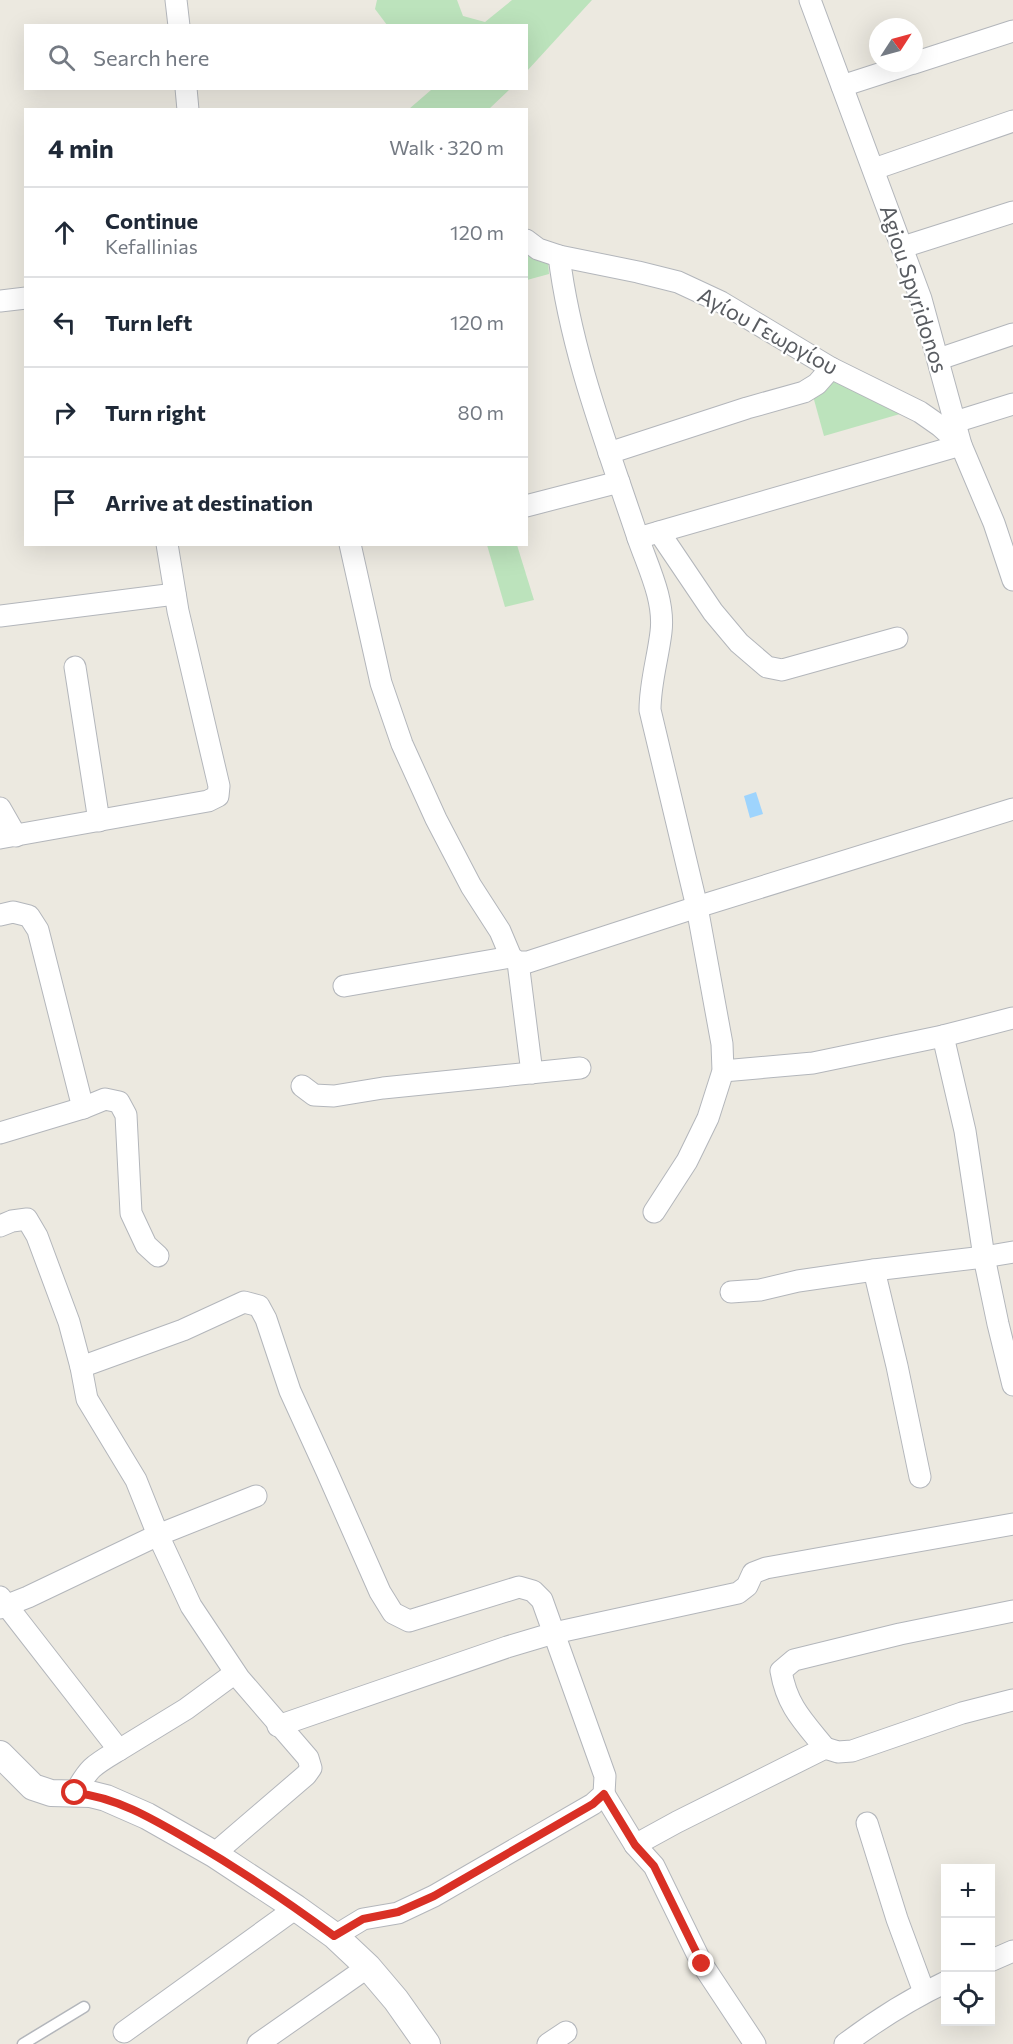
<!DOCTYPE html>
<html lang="en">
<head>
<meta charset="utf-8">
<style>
	body { margin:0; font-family:Commissioner,sans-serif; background:#f6f6f7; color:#1f2937 }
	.controls { position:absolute; right:18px; bottom:18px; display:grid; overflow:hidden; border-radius:0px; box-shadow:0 6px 24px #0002 }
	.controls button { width:54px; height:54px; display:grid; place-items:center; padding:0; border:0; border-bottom:2px solid #e0e1e3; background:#fff; color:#1f2937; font:30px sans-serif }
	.compass { position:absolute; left:869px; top:18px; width:54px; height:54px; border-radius:50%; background:#fff; box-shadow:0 6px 24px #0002; rotate:54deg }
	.stop { position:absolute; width:18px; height:18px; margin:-14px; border:4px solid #d93025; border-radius:50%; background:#fff }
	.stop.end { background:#d93025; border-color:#fff; box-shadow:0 2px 6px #0008 }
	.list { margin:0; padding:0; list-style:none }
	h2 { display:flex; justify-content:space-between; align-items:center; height:78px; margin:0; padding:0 24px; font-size:26px }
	h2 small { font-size:20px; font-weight:400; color:#747a83 }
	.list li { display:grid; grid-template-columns:39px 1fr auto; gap:18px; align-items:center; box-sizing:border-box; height:90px; padding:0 24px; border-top:2px solid #e0e1e3 }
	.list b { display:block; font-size:22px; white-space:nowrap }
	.list p { margin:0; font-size:20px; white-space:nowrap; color:#747a83 }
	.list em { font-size:20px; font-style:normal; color:#747a83 }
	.icon { flex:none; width:33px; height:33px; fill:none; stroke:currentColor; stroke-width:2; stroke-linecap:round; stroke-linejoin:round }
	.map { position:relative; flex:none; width:1013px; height:2044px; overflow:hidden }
	.search { position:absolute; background:#fff; box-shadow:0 6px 24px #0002; left:24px; top:24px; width:504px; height:66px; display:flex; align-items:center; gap:15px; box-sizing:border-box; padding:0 21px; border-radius:0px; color:#747a83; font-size:22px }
	.panel { position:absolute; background:#fff; box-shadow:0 6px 24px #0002; left:24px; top:108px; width:504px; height:438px; border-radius:0px }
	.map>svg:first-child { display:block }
	.green { fill:#bce3bc }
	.water { fill:#9ed4fd }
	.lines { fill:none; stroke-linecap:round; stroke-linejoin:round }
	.service-casing { stroke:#b3b6bb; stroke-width:13 }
	.minor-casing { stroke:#b3b6bb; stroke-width:23 }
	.tertiary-casing { stroke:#b3b6bb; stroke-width:28 }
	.service { stroke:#fff; stroke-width:10 }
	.minor { stroke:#fff; stroke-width:21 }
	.tertiary { stroke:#fff; stroke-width:26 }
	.route { stroke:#d93025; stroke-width:8 }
	.labels { text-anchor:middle; stroke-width:4.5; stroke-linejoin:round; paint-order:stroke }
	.street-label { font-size:22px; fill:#595c61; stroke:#fff }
</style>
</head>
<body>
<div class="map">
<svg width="1013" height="2044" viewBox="0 0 1013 2044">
	<rect width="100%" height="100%" fill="#ece9e0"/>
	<g class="green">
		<path d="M377,0H457L463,16L485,22L512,0H592L527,71L526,26L387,25L375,9Z"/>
		<path d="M430,89H510L489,109H409L431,90Z"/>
		<path d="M527,252L548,262L549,274L527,280Z"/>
		<path d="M834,378L900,414L824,436L813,396Z"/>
		<path d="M487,545H517L534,600L505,607Z"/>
	</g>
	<path class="water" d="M756,792L763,814L750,818L744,796Z"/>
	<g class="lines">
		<g class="service-casing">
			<path id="service" d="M23,2044L84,2007"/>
		</g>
		<g class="minor-casing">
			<g id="minor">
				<path d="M176,0L179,26"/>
				<path d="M810,0L921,299L961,445L994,523L1013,580"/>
				<path d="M914,63L1013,31"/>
				<path d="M842,86L913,63"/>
				<path d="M186,88L188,110"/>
				<path d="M874,169L1013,121"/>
				<path d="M526,240L538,249L559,256L638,272L678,282L721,302L831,368L920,412L940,426L960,444"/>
				<path d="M903,247L1013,212"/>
				<path d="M559,256C571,353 607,445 638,538L961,445"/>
				<path d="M0,301L26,298"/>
				<path d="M939,359L1013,334"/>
				<path d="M955,422L1013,404"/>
				<path d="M609,453L747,408L804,392L817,384L831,368"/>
				<path d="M526,506L619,482"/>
				<path d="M659,532L713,612L739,643L767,667L782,670L897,638"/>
				<path d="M638,538C648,567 665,600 661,632C658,658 650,683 650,710L697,907L722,1044L723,1071L708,1118L687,1161L654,1212"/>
				<path d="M350,544L381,683L402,744L436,819L471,886L500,931L511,957L518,962H528L697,907L1013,809"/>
				<path d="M0,616L175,594"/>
				<path d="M75,667L99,821"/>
				<path d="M0,808L16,836"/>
				<path d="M0,838L208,801L218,796L219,786L178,611L167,544"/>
				<path d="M0,915L13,912L29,916L38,930L83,1108"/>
				<path d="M518,962L532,1073"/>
				<path d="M344,986L511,957"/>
				<path d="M943,1036L965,1131L984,1257L998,1324L1013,1385"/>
				<path d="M723,1071L813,1063L943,1036L1013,1018"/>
				<path d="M302,1086L314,1095L334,1096L383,1088L580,1068"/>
				<path d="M0,1133L83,1108L105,1099L119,1102L126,1115L131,1213L146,1245L158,1256"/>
				<path d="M0,1226L12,1221L27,1219L37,1236L69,1322L81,1367L87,1399L136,1480L158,1535L191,1606L239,1678L308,1758L311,1768L306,1775L214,1854"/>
				<path d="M874,1270L897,1366L920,1477"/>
				<path d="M731,1292L760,1290L798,1281L874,1270L984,1257L1013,1252"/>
				<path d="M81,1367L183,1330L244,1302L259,1306L266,1319L290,1391L327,1472L380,1592L393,1613L409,1621L519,1587L533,1591L542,1600L605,1776L604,1794L593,1804L434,1896L398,1913L363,1919L335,1936"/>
				<path d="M0,1597L119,1750C94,1765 89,1767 75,1793"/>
				<path d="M0,1608L28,1597L158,1535L256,1496"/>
				<path d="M278,1726L507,1647L554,1633L738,1593L747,1586L753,1573L766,1568L1013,1524"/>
				<path d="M825,1748C803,1721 787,1706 781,1671L794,1660L900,1634L1013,1611"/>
				<path d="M119,1750L186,1709L235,1673"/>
				<path d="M604,1794L635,1845L654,1866L702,1964L755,2044"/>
				<path d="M867,1823L897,1919L924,1992"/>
				<path d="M635,1845L677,1822L825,1748L838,1752L852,1751L962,1713L1013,1700"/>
				<path d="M990,1961L1013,1951"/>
				<path d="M124,2032L296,1908"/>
				<path d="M258,2044L368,1967"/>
				<path d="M548,2044L566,2032"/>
				<path d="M845,2044C877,2020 910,1999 946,1982"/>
			</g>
		</g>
		<g class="tertiary-casing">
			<path id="tertiary" d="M0,1754L33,1787L51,1793L90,1794L106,1798L147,1816L214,1854L296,1908L335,1936L368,1967L396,2000L427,2044"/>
		</g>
		<use href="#service" class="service"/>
		<use href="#minor" class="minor"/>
		<use href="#tertiary" class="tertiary"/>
	</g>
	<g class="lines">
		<path class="route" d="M75,1793C116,1797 153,1819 189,1840C239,1869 288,1902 334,1936L363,1919L398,1912L434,1896L593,1804L604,1794L635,1845L654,1866L702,1964"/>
	</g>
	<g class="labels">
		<g class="street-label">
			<text transform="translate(914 289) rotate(72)" y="8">Agiou Spyridonos</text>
			<text transform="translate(768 331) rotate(29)" y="8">Αγίου Γεωργίου</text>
		</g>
	</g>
</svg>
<div class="controls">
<button>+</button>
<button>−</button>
<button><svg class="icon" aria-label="locate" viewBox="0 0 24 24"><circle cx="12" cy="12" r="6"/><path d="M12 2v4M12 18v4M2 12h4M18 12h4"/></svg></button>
</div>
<svg class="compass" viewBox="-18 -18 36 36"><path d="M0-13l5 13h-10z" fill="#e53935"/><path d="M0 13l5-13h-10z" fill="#747a83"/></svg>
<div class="stop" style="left:75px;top:1793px"></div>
<div class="stop end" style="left:702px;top:1964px"></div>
<div class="search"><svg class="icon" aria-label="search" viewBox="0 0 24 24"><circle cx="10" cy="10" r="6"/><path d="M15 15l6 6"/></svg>Search here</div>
<section class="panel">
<h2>4 min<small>Walk · 320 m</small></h2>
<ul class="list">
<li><svg class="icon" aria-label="ahead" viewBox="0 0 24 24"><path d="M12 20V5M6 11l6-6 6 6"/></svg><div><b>Continue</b><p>Kefallinias</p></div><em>120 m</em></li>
<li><svg class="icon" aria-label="left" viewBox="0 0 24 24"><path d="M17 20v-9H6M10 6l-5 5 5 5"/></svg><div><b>Turn left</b></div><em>120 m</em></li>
<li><svg class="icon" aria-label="right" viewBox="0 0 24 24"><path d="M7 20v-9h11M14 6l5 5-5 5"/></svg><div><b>Turn right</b></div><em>80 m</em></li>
<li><svg class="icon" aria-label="arrive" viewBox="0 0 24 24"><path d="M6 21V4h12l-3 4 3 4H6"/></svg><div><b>Arrive at destination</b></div></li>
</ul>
</section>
</div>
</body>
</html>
